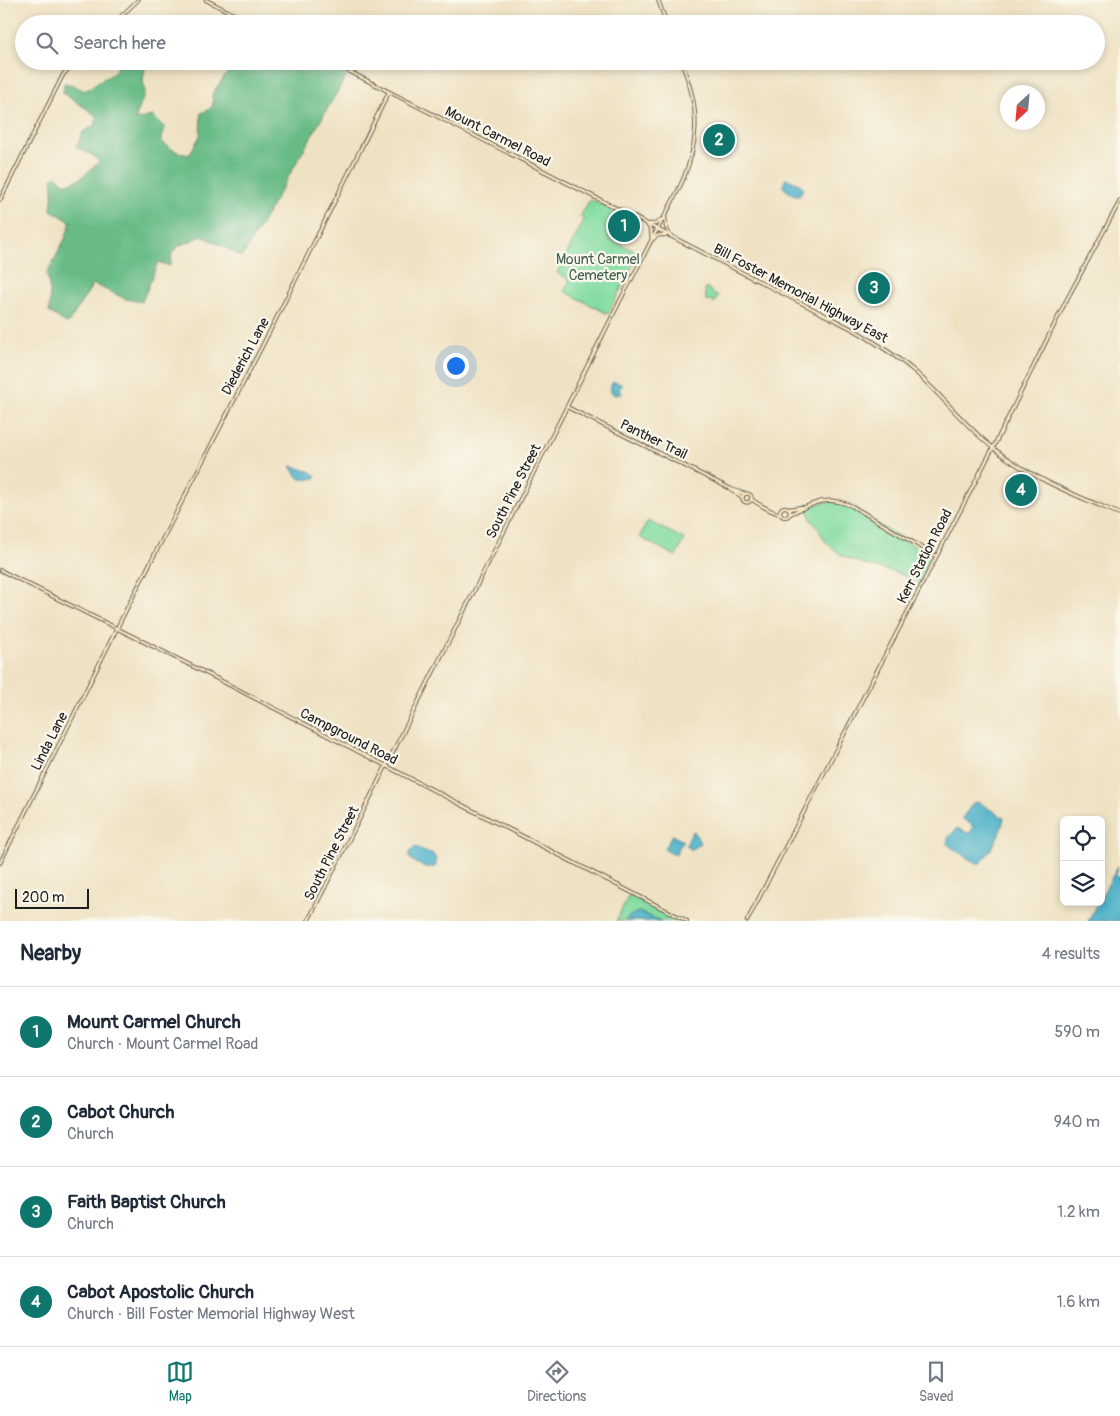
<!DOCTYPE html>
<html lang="en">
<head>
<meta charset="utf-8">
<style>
	body { margin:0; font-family:Pangolin,sans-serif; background:#f2f2f3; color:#1f2937 }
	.controls { position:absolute; right:15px; bottom:15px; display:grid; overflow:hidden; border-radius:8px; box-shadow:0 2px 8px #0003 }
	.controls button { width:45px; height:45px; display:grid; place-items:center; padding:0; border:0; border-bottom:1px solid #e0e1e3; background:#fff; color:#1f2937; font:25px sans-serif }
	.compass { position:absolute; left:1000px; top:85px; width:45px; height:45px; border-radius:50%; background:#fff; box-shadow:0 2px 8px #0003; rotate:206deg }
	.scale { position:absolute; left:15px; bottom:12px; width:74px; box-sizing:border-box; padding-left:5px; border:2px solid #1c1c1c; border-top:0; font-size:14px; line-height:18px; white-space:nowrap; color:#1c1c1c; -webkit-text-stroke:4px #fbf7ec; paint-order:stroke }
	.you { position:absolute; left:455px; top:365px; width:18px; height:18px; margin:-12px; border:4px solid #fff; border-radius:50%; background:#1a73e8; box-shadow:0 0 0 8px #1a73e833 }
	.badge { display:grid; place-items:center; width:32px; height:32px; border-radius:50%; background:#0f766e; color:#fff; font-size:16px; font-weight:700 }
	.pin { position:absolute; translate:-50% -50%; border:2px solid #fff; box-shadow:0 1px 5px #0006 }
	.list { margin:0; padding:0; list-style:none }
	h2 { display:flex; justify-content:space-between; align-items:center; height:65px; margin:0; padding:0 20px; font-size:21px }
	h2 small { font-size:16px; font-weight:400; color:#747a83 }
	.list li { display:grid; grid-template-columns:32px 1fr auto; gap:15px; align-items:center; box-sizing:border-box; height:90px; padding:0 20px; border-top:1px solid #e0e1e3 }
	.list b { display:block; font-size:19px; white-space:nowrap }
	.list p { margin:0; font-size:16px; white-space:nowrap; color:#747a83 }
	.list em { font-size:16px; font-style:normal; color:#747a83 }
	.icon { flex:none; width:28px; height:28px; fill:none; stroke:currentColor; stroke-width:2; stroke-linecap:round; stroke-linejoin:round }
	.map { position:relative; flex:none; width:1120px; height:921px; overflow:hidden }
	.search { position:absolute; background:#fff; box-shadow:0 2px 8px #0003; left:15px; right:15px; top:15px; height:55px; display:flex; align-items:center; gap:12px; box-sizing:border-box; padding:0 18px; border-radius:28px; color:#747a83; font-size:19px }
	.sheet { height:425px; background:#fff }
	nav { display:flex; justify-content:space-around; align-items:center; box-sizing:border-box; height:70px; border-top:1px solid #e0e1e3; background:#fff; font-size:14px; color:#747a83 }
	nav a { display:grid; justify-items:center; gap:2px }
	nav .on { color:#0f766e }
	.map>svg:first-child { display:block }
	.green { fill:#81dba1; stroke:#4e7c5e }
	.forest { fill:#68bb87; stroke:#426c52 }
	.water { fill:#49b0c8; stroke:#326672 }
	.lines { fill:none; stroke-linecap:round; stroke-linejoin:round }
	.secondary-casing { stroke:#666156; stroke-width:4.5 }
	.secondary { stroke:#fae7c3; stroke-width:2.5 }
	.labels { text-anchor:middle; stroke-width:4.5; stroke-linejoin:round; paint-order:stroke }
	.street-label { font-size:14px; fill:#1c1c1c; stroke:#fbf7ec }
	.park-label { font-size:14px; fill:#3f5f4b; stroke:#fbf7ec }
</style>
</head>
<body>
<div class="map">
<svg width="1120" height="921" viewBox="0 0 1120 921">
	<rect width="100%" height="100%" fill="#fbf7ec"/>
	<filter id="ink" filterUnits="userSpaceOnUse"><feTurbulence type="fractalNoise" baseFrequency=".02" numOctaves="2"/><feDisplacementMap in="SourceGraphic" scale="10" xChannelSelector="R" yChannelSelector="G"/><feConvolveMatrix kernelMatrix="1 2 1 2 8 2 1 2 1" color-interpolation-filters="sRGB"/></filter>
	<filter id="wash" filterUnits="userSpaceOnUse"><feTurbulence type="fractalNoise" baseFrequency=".0096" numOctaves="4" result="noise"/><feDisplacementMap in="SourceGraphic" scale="20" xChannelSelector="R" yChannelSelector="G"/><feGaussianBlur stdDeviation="1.12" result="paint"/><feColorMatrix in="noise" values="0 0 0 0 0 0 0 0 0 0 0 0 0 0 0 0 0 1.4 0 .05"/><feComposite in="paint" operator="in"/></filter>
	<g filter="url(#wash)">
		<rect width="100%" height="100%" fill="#efe2c3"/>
		<g class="green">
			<path d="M590,199L620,214L608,238L639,253L608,314L564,291L570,280L557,273L584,220L580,217Z"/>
			<path d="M705,288H708L713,294L718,295L715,303L713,302V300L706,301Z"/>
			<path d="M832,501L848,506L931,556L932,561L920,583L898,573L865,565L841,555L826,542L818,528L811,520L808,506Z"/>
			<path d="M648,521L684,539L676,556L639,537Z"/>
			<path d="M629,895L679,921H616Z"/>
		</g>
		<path class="forest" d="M119,61H146L143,80L145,92L135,120L153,116L165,128L161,141C170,149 178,153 189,155L200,136L201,113L208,110L213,105L212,94L236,61H321L347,75L242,257L219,244L202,236L179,246L172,253L170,266L158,262L142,302L126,299L93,284L68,324L49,312L50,292L47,274L65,239L71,222L51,210L53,190L52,179L56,176L64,183C78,184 89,171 99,162L94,156L76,147L83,132L95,125L97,117L90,111L63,93L64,83L73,85L85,91C90,88 94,84 99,81C111,75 115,75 119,61Z"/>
		<g class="water">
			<path d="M785,179H788L801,185L803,188L800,195C795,196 785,191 783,186Z"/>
			<path d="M613,382H615L621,384L622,386L619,389L622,394L614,395L611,392L610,387Z"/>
			<path d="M291,466C297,466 303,471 310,471L316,476V478C299,481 300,481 291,466Z"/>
			<path d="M974,802L980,803L1004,818C1002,832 989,855 979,865L964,856L947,844L948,838L957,828L968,833L971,832L973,826L962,818Z"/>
			<path d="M694,831L700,843L691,850L686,845L692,832Z"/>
			<path d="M672,835L683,841L675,855L665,850L664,848Z"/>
			<path d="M416,847L433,854L437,861L435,867C426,869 416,864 409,858C408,853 412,848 416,847Z"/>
			<path d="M1118,866L1116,876H1120V921H1088L1098,902H1101V897Z"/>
			<path d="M639,912L661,921H625L629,916Z"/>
		</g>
	</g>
	<g filter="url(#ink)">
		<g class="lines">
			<g class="secondary-casing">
				<g id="secondary">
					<path d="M206,0L253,24"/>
					<path d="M658,0L667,24"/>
					<path d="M113,24L138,0"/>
					<path d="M329,61L856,331C876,343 895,355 913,370C941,394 963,424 992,447C1030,478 1075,495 1120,514"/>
					<path d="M0,200L63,75L75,61"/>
					<path d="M665,217L666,227L670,236"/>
					<path d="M647,224L651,231L652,240"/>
					<path d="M649,224H656L662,219"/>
					<path d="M653,239L659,235H666"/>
					<path d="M567,407L731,489L745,494"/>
					<path d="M732,490L742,497"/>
					<circle cx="747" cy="498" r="4.5"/>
					<path d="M751,499C760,505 770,512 781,514"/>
					<circle cx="785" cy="512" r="5"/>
					<path d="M789,509L802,507"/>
					<path d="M790,514C814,503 825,495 852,506L936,556"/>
					<path d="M0,570L204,672L687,921"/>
					<path d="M0,863L128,606L274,323L389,92"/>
					<path d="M308,921L623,295C633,277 642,259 651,241C669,207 693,171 695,132C697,107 690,84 681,61"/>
					<path d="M747,921L997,440L1066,301L1120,201"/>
				</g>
			</g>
			<use href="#secondary" class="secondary"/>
		</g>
	</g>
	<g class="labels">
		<g class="street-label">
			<text transform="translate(498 136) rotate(27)" y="5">Mount Carmel Road</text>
			<text transform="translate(801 293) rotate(28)" y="5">Bill Foster Memorial Highway East</text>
			<text transform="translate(245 356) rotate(-62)" y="5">Diederich Lane</text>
			<text transform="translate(654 439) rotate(26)" y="5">Panther Trail</text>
			<text transform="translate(513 491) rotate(-63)" y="5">South Pine Street</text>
			<text transform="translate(924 556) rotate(-63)" y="5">Kerr Station Road</text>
			<text transform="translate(349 736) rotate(27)" y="5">Campground Road</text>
			<text transform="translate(49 741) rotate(-63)" y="5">Linda Lane</text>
			<text transform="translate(331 853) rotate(-63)" y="5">South Pine Street</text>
		</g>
		<g class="park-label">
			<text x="598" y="264">Mount Carmel<tspan x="598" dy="16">Cemetery</tspan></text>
		</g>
	</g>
</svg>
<div class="controls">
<button><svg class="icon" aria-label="locate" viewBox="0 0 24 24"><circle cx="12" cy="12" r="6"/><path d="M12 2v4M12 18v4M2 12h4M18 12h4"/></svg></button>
<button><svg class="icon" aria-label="layers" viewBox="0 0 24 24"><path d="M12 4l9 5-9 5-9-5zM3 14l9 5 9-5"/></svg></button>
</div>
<svg class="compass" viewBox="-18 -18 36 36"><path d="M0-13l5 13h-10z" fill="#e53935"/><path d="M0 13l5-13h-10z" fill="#747a83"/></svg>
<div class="scale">200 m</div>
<div class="you"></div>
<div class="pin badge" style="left:624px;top:226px">1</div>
<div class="pin badge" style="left:719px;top:140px">2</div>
<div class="pin badge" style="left:874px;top:288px">3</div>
<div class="pin badge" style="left:1021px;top:490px">4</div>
<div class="search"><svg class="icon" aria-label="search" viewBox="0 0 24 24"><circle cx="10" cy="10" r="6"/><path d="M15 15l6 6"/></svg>Search here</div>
</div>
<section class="sheet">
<h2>Nearby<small>4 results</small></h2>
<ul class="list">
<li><span class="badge">1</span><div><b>Mount Carmel Church</b><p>Church · Mount Carmel Road</p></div><em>590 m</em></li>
<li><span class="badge">2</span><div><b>Cabot Church</b><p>Church</p></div><em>940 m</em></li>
<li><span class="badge">3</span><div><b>Faith Baptist Church</b><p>Church</p></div><em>1.2 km</em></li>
<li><span class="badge">4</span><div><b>Cabot Apostolic Church</b><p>Church · Bill Foster Memorial Highway West</p></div><em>1.6 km</em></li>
</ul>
</section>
<nav>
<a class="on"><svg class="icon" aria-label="map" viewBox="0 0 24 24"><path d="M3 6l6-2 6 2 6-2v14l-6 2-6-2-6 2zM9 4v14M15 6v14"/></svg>Map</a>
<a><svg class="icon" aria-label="directions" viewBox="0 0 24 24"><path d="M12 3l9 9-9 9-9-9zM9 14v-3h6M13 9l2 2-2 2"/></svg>Directions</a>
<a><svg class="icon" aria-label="saved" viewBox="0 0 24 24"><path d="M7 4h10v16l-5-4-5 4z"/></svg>Saved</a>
</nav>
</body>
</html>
